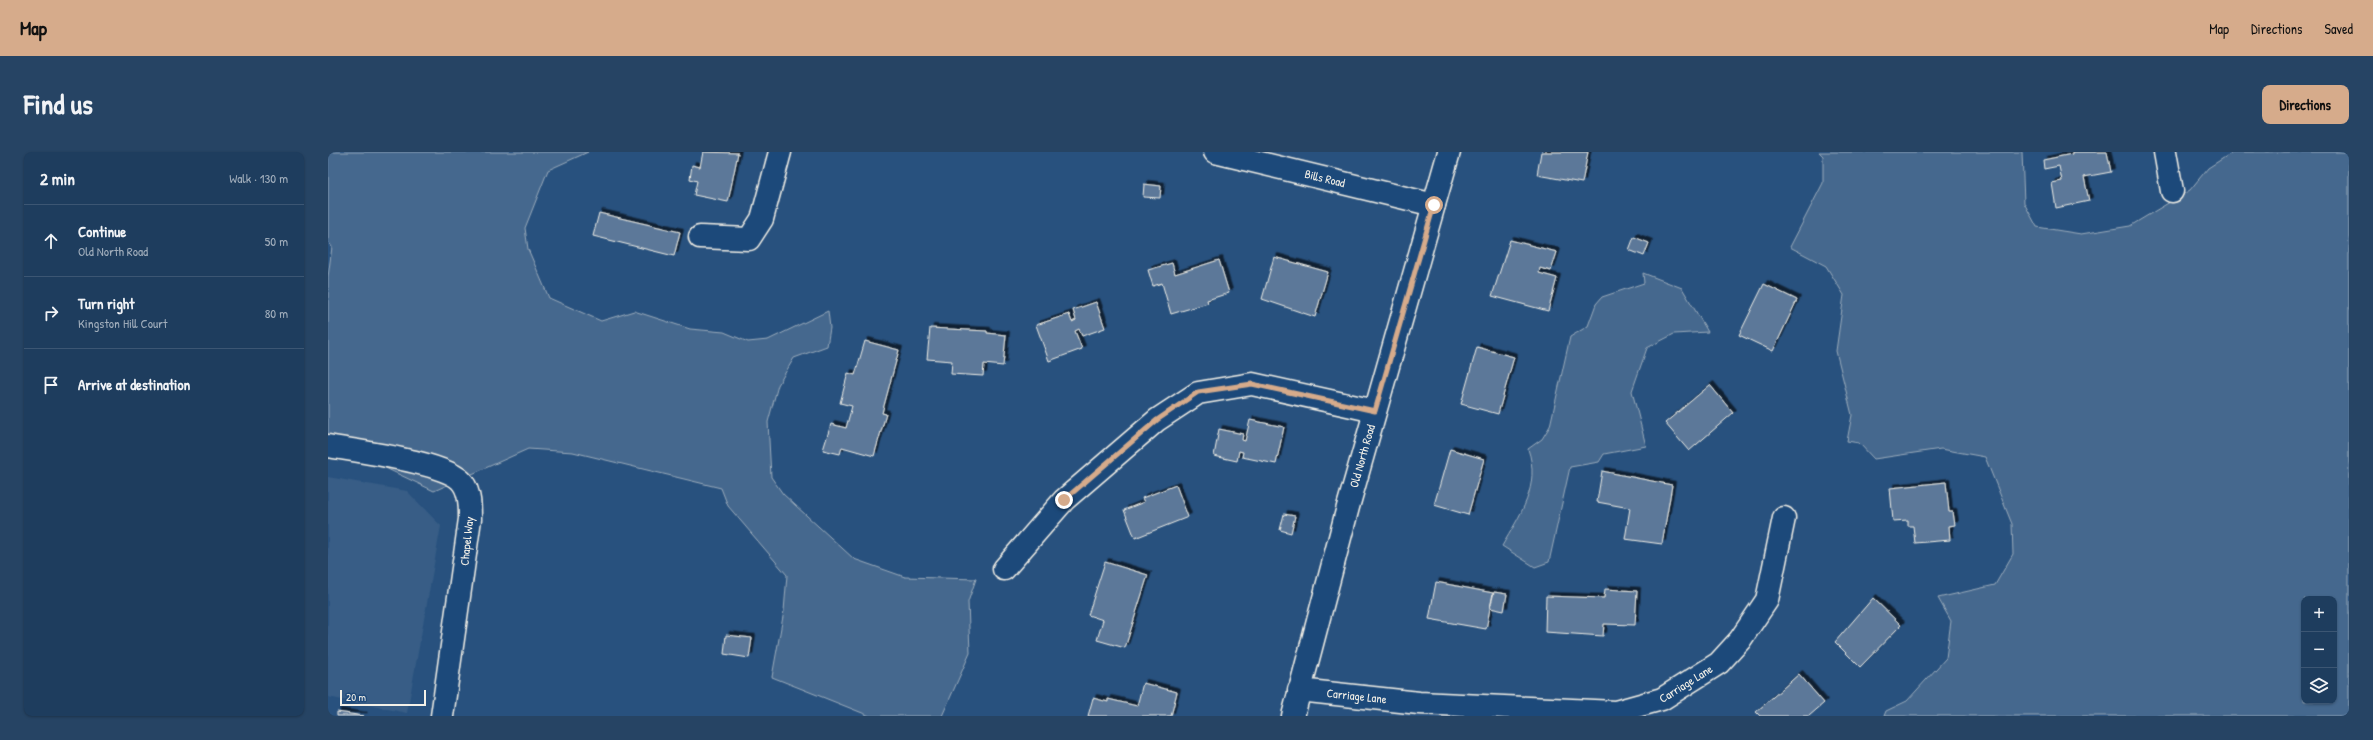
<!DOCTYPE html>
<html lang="en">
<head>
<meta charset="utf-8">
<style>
	body { margin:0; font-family:"Patrick Hand",sans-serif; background:#264464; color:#f1f3f6 }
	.controls { position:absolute; right:12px; bottom:12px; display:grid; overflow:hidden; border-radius:8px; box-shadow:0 1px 3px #0004 }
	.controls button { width:36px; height:36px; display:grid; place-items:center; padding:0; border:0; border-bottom:1px solid #3c5673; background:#1e3d5e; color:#f1f3f6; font:20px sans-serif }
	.scale { position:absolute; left:12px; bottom:10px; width:86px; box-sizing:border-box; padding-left:4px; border:2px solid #f4f1e8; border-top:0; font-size:11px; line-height:14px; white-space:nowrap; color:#f4f1e8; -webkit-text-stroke:3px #1f4a7a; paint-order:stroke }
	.stop { position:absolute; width:12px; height:12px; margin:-9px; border:3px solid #d6ab8b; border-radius:50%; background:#fff }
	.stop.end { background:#d6ab8b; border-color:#fff; box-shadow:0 1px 4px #0008 }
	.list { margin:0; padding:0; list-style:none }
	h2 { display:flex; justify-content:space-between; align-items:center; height:52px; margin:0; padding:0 16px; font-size:17px }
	h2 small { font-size:13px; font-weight:400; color:#a1aebc }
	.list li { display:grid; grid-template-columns:26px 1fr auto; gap:12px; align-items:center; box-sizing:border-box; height:72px; padding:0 16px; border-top:1px solid #3c5673 }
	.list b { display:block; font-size:15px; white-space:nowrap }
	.list p { margin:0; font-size:13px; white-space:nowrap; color:#a1aebc }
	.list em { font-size:13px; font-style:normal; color:#a1aebc }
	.icon { flex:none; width:22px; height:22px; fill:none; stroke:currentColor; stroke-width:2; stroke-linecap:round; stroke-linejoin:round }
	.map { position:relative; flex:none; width:2021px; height:564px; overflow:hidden; border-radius:8px }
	header { display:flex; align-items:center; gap:24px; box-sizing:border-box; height:56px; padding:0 20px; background:#d6ab8b; color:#111 }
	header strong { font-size:19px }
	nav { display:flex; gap:22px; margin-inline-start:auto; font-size:14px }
	.intro { display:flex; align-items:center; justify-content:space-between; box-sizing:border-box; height:96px; padding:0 24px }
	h1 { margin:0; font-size:28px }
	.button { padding:10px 18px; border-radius:8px; background:#d6ab8b; color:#111; font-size:14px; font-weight:700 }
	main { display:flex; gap:24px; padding:0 24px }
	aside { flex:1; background:#1e3d5e; border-radius:8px; box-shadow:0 1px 3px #0004 }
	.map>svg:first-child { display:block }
	.built { fill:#375d86 }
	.green { fill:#45688e; stroke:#9cacbb; fill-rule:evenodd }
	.building { fill:#5b7899; stroke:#f4f1e8; filter:url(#shadow) }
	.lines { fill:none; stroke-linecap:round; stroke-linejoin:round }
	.minor-casing { stroke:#f4f1e8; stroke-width:25 }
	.minor { stroke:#1f4a7a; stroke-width:22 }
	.route { stroke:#d6ab8b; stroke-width:5 }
	.labels { text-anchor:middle; stroke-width:4; stroke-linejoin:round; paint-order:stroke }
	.street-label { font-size:12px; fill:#f4f1e8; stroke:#1f4a7a }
</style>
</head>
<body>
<header>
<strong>Map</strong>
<nav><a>Map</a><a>Directions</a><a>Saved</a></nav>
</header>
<div class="intro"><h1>Find us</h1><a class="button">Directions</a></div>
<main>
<aside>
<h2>2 min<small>Walk · 130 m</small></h2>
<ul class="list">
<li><svg class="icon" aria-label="ahead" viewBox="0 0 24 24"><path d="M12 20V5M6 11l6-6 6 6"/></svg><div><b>Continue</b><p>Old North Road</p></div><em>50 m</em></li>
<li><svg class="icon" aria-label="right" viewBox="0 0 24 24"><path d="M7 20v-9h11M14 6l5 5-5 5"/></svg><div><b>Turn right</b><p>Kingston Hill Court</p></div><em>80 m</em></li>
<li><svg class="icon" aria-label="arrive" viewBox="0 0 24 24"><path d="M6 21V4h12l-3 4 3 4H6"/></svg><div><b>Arrive at destination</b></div></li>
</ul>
</aside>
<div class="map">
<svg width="2021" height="564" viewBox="0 0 2021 564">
	<defs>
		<filter id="shadow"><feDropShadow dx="3.5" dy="-3.5" stdDeviation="0" flood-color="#0009"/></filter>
	</defs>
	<rect width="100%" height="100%" fill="#28517e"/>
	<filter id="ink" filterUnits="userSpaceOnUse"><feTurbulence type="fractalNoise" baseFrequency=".025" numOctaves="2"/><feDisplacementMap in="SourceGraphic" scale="8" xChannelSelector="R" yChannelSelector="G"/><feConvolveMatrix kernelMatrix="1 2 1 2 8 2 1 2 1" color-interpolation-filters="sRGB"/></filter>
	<g filter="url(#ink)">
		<path class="built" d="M0,325L79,339L113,374L79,561L0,545Z"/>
		<g class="green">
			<path d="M0,0H260L220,18L197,76L200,97L221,146L273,169L306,159L362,177L396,180L420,190L440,188L500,159L502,176L499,194L466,206L450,233L440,270L443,325L455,342L526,407L577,425L648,427L640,450L642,501L614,564H542L444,525L456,459L459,423L400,354L393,336L245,300L200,297L106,339L49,312L0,303V125L4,95L0,89Z"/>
			<path d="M1491,0H1694L1696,51L1709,75L1753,82L1802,74L1862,38L1880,16L1905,0H2021V564H1556L1558,559L1579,549L1618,506L1623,469L1610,446L1667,433L1685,402L1684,372L1657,305L1613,297L1546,307L1531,291L1519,289L1524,263L1508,199L1516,143L1498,114L1462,95L1495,31V4ZM1976,447H2006V549H1976Z"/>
			<path d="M1315,121L1354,136L1380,180L1346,182L1319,196L1304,239L1318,294L1276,302L1271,310L1242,315L1221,410L1207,415L1174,394C1192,363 1213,334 1200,297L1214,287L1222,274L1242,185L1260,174L1268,152L1274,145L1316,131Z"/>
		</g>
		<g class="building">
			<path d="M375,0L410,1L400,50L366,43L369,29L362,27L364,13L372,15Z"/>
			<path d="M1213,0H1260L1254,31L1209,23Z"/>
			<path d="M1744,0H1779L1783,20L1756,25L1761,49L1728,56L1724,31L1734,29L1731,14L1716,17L1715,8L1744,2Z"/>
			<path d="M816,32L833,34L832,46L815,45Z"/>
			<path d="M271,61L352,80L346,104L265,84Z"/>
			<path d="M1306,85L1321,91L1316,104L1301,98Z"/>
			<path d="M1182,88L1229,100L1223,119L1212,116L1211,121L1229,126L1220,159L1164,144Z"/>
			<path d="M946,105L1000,120L987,165L934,147Z"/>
			<path d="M891,108L901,141L879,148L880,151L843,162L834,131L825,134L820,118L844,111L847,122Z"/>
			<path d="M1436,132L1469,148L1445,199L1411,183Z"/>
			<path d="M768,150L777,176L754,184L751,177L747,179L754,197L721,209L708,173L741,162L744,170L748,168L745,158Z"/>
			<path d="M602,176L659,179V181L678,183L675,214L656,212L655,224L623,222L624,209L599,207Z"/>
			<path d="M537,189L571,198L554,261L558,262L546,304L514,295L512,302L495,298L503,272L518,276L524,254L512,251L520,221L527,223Z"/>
			<path d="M1149,195L1186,205L1170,262L1133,252Z"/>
			<path d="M1382,233L1405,261L1361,299L1337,271Z"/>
			<path d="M922,268L956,275L948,312L914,305L915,300L911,299L909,309L886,304L891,277L915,282L914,288L917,289Z"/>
			<path d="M1122,297L1156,307L1140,363L1106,353Z"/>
			<path d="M1274,319L1344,333L1334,392L1297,387L1302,356L1269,350Z"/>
			<path d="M1618,330L1621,360H1625L1627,373L1621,374L1622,388L1587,391L1585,374H1580V368L1565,369L1562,336Z"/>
			<path d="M848,333L860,365L807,386L796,358L816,350L814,346Z"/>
			<path d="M956,362L967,364L963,381L952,378Z"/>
			<path d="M777,410L820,423L797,496L769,488L775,468L760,463Z"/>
			<path d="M1108,430L1165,441L1158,477L1101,467Z"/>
			<path d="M1277,437L1309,439L1307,473L1276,472L1275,484L1217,480L1218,444L1276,446Z"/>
			<path d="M1166,440L1179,442L1176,459L1162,456Z"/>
			<path d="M1545,446L1573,473L1532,515L1507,490Z"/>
			<path d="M398,483L424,486L421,506L396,502Z"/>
			<path d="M1471,522L1496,551L1481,564H1432L1428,560Z"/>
			<path d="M815,531L849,540L843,564H760L765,546L780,550V547L809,554Z"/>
			<path d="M9,560L36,564H9Z"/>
		</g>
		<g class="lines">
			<g class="minor-casing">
				<g id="minor">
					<path id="s1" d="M887,0L1106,53"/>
					<path d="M1837,0L1844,39"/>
					<path d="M372,85L421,87L434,67L452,0"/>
					<path d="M0,294C27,299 120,310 135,331C142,341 142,355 142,367L114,564"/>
					<path d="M676,417L736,348L829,268L870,241L924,232L1047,259"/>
					<path id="s2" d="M971,538L1091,551L1287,560L1334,547L1391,511L1412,488L1439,448L1456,366"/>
					<path id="s3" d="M965,564L1020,355L1121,0"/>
				</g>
			</g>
			<use href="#minor" class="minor"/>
		</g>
	</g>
	<g class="lines" filter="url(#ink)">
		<path class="route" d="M736,348L829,268L870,240L924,232L1047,259L1106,53"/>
	</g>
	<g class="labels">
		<g class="street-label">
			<text dy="4" stroke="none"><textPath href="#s1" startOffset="113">Bills Road</textPath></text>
			<text dy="4" stroke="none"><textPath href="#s3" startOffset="269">Old North Road</textPath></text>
			<text transform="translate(139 389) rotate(-84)" y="4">Chapel Way</text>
			<text dy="4" stroke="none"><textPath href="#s2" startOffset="394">Carriage Lane</textPath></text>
			<text dy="4" stroke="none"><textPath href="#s2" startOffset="58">Carriage Lane</textPath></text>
		</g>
	</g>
</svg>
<div class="controls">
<button>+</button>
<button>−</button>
<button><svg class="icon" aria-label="layers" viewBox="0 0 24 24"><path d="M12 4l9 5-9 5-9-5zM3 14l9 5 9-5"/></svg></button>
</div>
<div class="scale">20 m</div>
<div class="stop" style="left:1106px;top:53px"></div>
<div class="stop end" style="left:736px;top:348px"></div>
</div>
</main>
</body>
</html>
